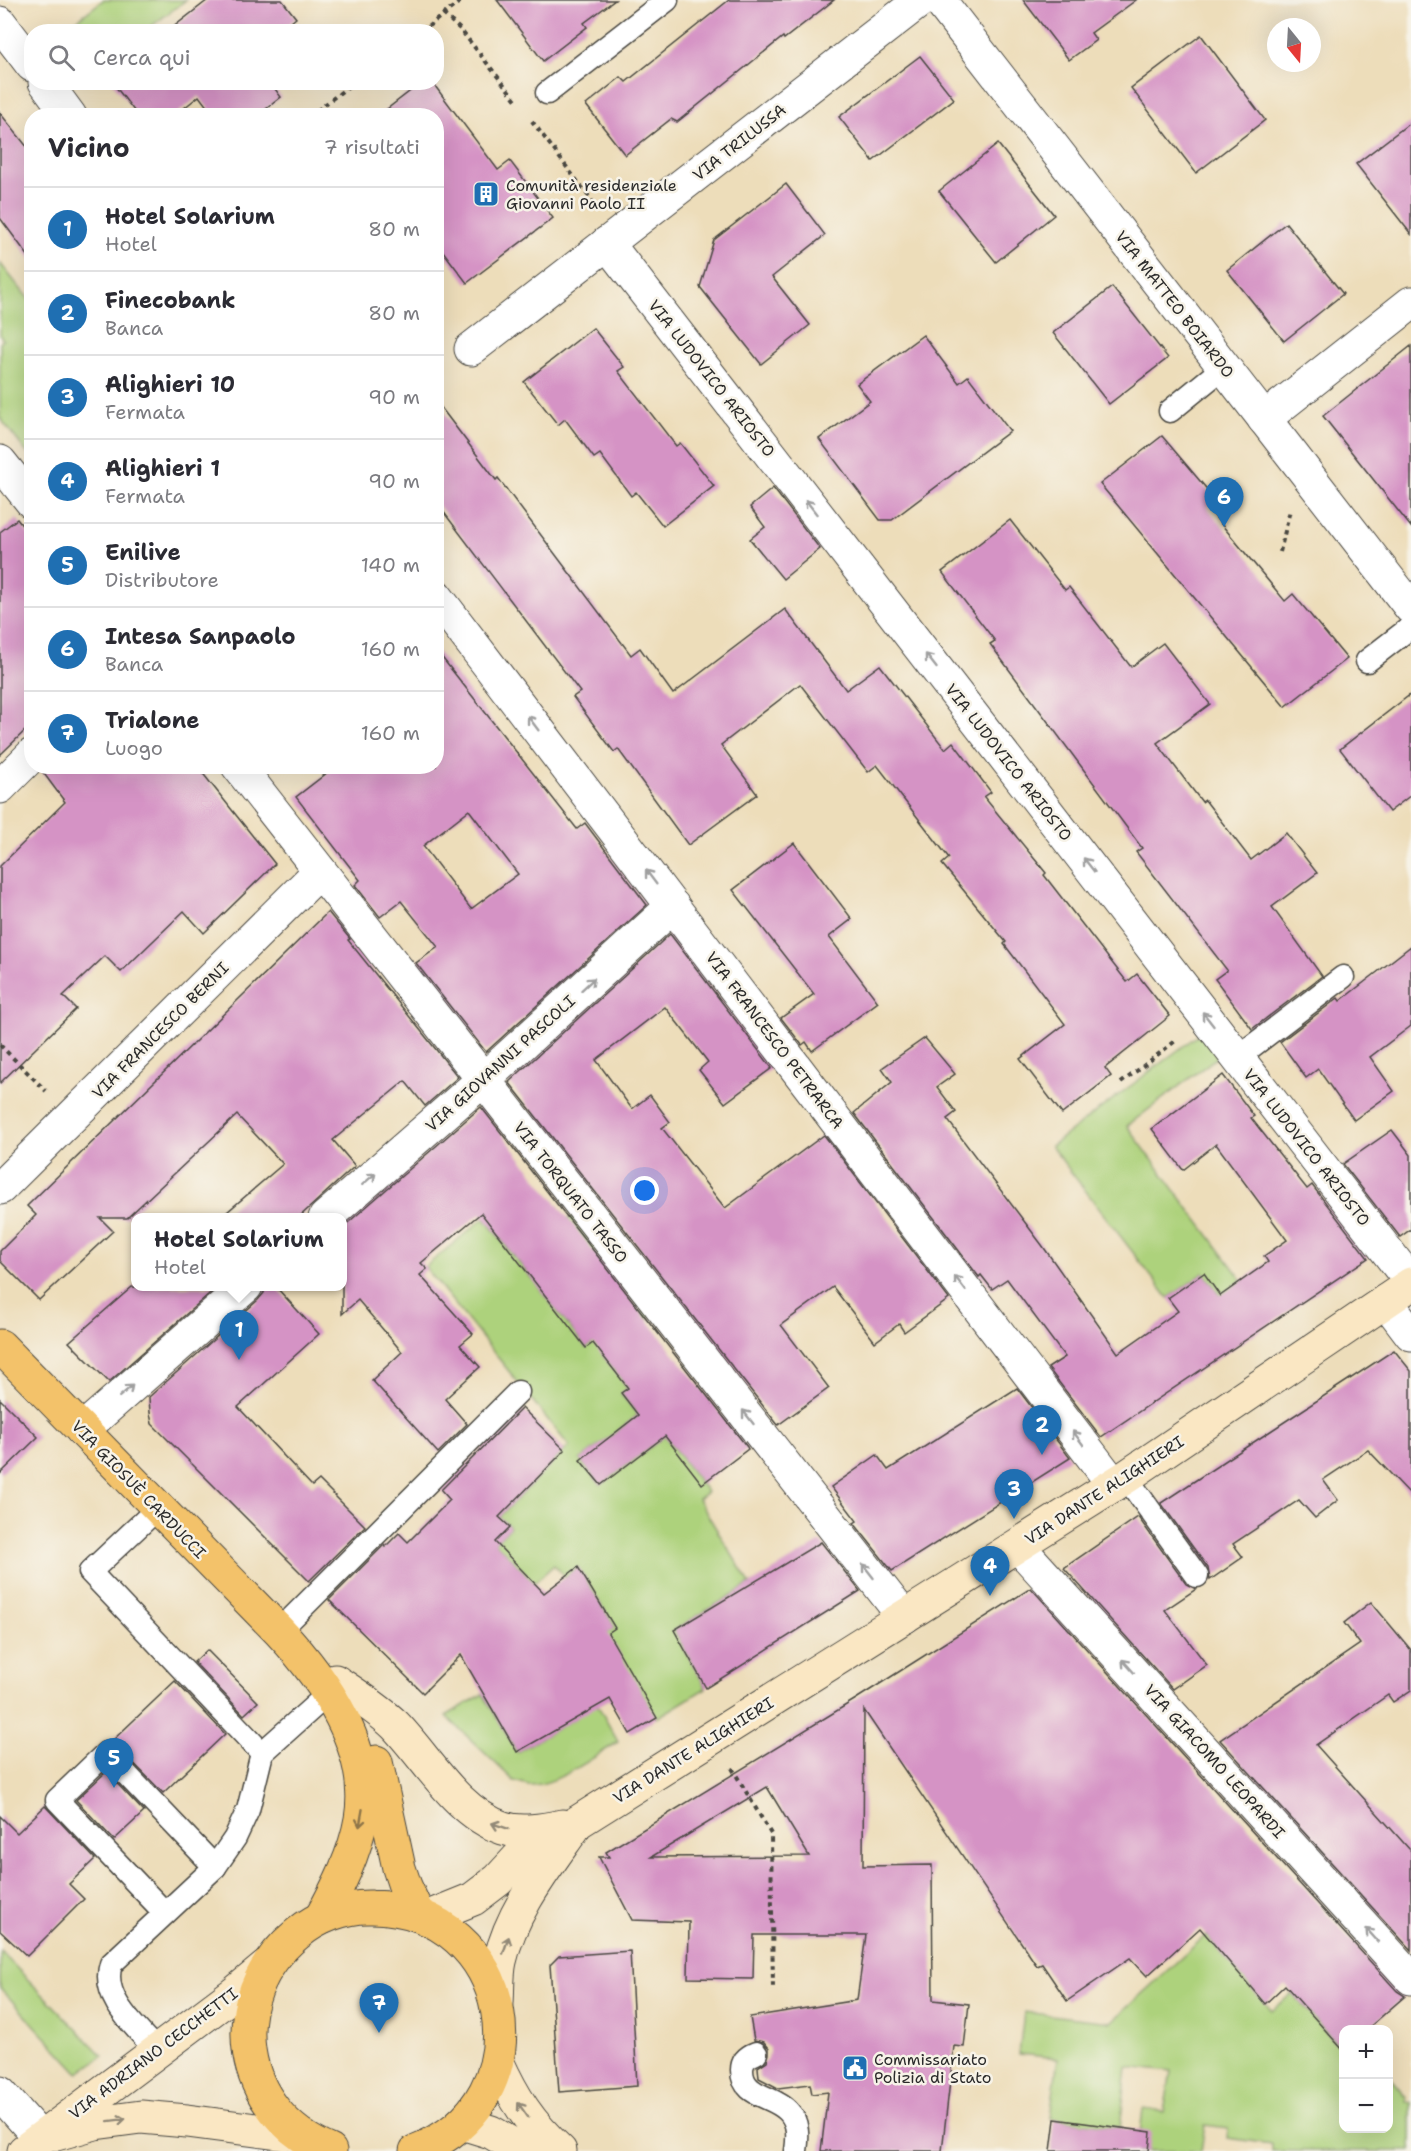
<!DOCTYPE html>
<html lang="it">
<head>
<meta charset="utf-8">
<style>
	body { margin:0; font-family:"Shantell Sans",sans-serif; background:#f7f7f7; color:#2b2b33 }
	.controls { position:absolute; right:18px; bottom:18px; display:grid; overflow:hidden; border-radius:12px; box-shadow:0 6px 24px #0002 }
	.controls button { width:54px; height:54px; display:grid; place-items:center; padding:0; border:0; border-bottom:2px solid #e1e1e2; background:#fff; color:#2b2b33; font:30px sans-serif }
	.compass { position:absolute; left:1267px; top:18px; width:54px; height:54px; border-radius:50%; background:#fff; box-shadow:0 6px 24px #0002; rotate:162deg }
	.you { position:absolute; left:645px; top:1191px; width:21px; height:21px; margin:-15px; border:4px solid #fff; border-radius:50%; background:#1a73e8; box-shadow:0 0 0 9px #1a73e833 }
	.badge { display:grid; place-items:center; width:39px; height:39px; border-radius:50%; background:#1f6fb2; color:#fff; font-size:20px; font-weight:700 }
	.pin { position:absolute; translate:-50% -50px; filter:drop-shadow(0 2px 3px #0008) }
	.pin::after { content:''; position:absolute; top:32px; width:21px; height:18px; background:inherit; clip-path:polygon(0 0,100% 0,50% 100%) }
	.popup { position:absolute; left:131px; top:1213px; width:216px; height:78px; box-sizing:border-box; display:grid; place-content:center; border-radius:12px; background:#fff; filter:drop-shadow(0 2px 4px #0005); font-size:20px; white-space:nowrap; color:#7c7c81 }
	.popup b { font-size:22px; color:#2b2b33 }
	.popup::after { content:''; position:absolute; left:50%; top:100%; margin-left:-12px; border:12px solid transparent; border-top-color:#fff }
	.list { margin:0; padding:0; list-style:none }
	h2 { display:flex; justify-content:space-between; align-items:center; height:78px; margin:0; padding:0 24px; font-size:26px }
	h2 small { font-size:20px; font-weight:400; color:#7c7c81 }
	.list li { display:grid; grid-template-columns:39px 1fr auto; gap:18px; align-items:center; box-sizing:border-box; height:84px; padding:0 24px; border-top:2px solid #e1e1e2 }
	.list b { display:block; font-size:22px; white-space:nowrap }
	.list p { margin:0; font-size:20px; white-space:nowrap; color:#7c7c81 }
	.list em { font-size:20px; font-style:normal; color:#7c7c81 }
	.icon { flex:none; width:33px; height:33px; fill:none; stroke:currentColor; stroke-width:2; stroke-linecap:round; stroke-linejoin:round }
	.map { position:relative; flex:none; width:1411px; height:2151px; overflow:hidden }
	.search { position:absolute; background:#fff; box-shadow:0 6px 24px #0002; left:24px; top:24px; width:420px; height:66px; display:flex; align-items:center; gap:15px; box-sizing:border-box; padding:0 21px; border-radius:24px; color:#7c7c81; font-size:22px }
	.panel { position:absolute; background:#fff; box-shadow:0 6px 24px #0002; left:24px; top:108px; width:420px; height:666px; border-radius:24px }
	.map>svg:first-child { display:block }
	.green { fill:#add27c; stroke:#6c7e54; stroke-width:1.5 }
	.building { fill:#d593c5; fill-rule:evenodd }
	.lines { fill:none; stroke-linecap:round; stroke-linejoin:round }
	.lane-casing { stroke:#484640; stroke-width:25 }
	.street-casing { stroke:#484640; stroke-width:35 }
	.secondary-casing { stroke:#484640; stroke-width:35 }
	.primary-casing { stroke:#484640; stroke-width:35 }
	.path { stroke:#484640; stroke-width:4; stroke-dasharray:4.5 4.5; stroke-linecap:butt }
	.lane { stroke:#fff; stroke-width:22 }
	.street { stroke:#fff; stroke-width:33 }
	.secondary { stroke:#fae7c3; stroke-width:33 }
	.primary { stroke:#f3c26a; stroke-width:33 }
	.oneway { stroke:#a0a0a0 }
	.oneway2 { stroke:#8f764a }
	.oneway3 { stroke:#928977 }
	.labels { text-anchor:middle; stroke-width:5; stroke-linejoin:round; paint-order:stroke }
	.street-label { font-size:16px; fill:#2b2b2b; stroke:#f7f3e8 }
	.poi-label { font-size:16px; fill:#2b2b2b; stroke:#f7f3e8; text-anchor:start }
</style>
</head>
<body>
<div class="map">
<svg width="1411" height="2151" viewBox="0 0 1411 2151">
	<rect width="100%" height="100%" fill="#f7f3e8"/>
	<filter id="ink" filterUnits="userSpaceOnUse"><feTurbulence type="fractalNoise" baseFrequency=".0167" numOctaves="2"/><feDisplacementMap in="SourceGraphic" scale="12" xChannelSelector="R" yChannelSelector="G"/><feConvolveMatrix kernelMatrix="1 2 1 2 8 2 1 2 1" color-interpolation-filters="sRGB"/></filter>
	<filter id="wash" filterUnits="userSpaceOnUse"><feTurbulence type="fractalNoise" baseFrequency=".008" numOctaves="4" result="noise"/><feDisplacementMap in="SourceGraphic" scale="24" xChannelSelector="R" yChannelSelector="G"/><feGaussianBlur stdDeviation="1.35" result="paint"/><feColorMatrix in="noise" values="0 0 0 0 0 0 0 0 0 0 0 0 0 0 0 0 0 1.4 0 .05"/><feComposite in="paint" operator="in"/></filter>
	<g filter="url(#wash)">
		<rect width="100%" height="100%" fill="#edddba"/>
		<g class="green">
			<path d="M103,0H186L145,31H63Z"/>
			<path d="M0,263L31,302V458L0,418V343L3,340L0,335Z"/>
			<path d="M1202,1032L1220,1055L1127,1126L1243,1281L1221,1296L1204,1273L1168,1298L1051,1146Z"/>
			<path d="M574,1214L654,1314L602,1354L628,1388L621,1394L638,1415L580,1460L601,1485L665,1436L707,1492L698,1499L750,1584L674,1630L706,1688L657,1718L606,1634L615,1628L578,1567L565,1577L554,1565L534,1583L495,1542L510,1527L499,1517L569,1446L425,1267L484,1218L586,1348L622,1320L553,1231Z"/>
			<path d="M572,1658L618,1742C595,1756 555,1787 528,1785C523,1784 518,1782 514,1781L446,1716L483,1694L517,1752L577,1717Z"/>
			<path d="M1206,1935L1272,2011L1292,1993L1343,2051L1344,2128H1388L1389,2076L1406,2097V2101L1411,2102V2151H1271V2144L1227,2138L1228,2128L1205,2125L1201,2151H1138L1143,2109L1164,2112L1171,2072L1127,2067L1120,2128L1050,2118L1058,2058L1019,2054L1024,2012L1111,2022Z"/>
			<path d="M0,1951L99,2052L103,2056L79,2073L0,1988Z"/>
		</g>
		<g id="blocks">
			<g class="building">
				<path d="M208,0H282L296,18L279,32H167Z"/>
				<path d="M497,0H615L584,23L587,27L543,61Z"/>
				<path d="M729,0H834L784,39L783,37L677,122L671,119L625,155L586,105L621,77L626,82Z"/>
				<path d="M1023,0H1136L1091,33L1096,40L1069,60Z"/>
				<path d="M1201,35L1265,120L1196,173L1131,88Z"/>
				<path d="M920,56L954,99L873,161L839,117Z"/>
				<path d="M112,82H270L281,97L257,116H214L199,96L174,116H138Z"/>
				<path d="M422,82H432L498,170L510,161L553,218L467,283L436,242V116H378Z"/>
				<path d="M0,113L32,153V261L0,218Z"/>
				<path d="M1411,122V234L1356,164Z"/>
				<path d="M998,144L1054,215L996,262L939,191Z"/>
				<path d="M786,184L825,235L772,277L810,325L761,364L700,287L714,240Z"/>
				<path d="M1286,223L1343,294L1284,341L1227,270Z"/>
				<path d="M1112,287L1168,358L1109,404L1053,333Z"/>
				<path d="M593,328L624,367L618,371L676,446L680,443L714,486L663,526L636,492L631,496L600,454L594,458L565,419L558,425L524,382Z"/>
				<path d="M923,335L959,383L968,376L1010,431L892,520H880L819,439L870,401L857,384Z"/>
				<path d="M1411,346V527L1323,416Z"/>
				<path d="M436,401L496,480L498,478L631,655L640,648L673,694L785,609L846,690L880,665L945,749L953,742L991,792L984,797L1046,873L1044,875L1127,982L1137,974L1170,1016L1105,1068L1111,1076L1062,1114L1020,1059L1065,1024L1004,944L1006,942L942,864L949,858L877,765L868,772L800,684L721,745L757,794L688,845L618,749L614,752L573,697L580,692L436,502Z"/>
				<path d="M1162,436L1216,500L1207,507L1285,601L1293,594L1347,659L1285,707L1100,484Z"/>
				<path d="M773,488L820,549L783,579L750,539L765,527L750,507Z"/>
				<path d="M17,519L32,538V724L0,755V532Z"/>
				<path d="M1010,520L1065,590L1069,587L1131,667L1163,643L1210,704L1157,743L1202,802L1205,800L1251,860L1286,833L1317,873L1272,907L1322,976L1252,1029L1215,979L1227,970L1136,852L1142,848L990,644L995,641L942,572Z"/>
				<path d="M436,650L577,829L585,823L647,905L486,1052L416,963L438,947L401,901L380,917L355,885L360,880L296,797L336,766H436ZM469,810L518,874L471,909L423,846Z"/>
				<path d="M1411,694V795L1389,812L1340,749Z"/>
				<path d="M46,766H197L275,864L204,933L184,911L121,972L105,956L63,996L76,1009L0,1083V866L65,802L42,771Z"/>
				<path d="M794,843L852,919L829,937L878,1002L812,1051L806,1042L802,1045L781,1018L814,994L733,890Z"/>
				<path d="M328,912L350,939L348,940L458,1077L425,1106L405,1081L333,1140L355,1166L298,1218H220L283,1164L237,1115L127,1218H100L113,1231L39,1300L0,1261V1251L36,1215L27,1206Z"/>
				<path d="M670,934L772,1068L725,1103L699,1070L708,1062L665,1007L596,1060L632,1109L650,1095L670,1122L662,1128L725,1208L824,1135L949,1299L904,1332L899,1324L875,1342L833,1287L781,1325L829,1388L778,1425L509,1082Z"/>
				<path d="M1411,946V1026L1370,1057L1394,1091L1354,1120L1318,1069L1306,1078L1280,1042L1338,998L1340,1001Z"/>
				<path d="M925,1038L955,1074L937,1087L956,1112L947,1119L1042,1245L1118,1353L1178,1311L1168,1298L1204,1273L1220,1296L1268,1262L1264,1256L1287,1240L1216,1144L1183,1170L1152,1129L1223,1075L1254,1116L1251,1118L1307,1189L1312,1185L1368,1258L1101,1437L1048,1368L1065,1357L1007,1279L992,1289L981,1275L979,1277L854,1113L892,1082L882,1068Z"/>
				<path d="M481,1107L747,1447L748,1449L702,1484L665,1436L601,1485L580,1460L638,1415L621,1393L628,1388L593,1343L586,1348L481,1213L421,1263L427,1269L420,1275L473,1334L460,1345L480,1367L445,1399L467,1424L438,1453L372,1380L402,1352L358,1300L342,1314V1228Z"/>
				<path d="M1392,1130L1411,1155V1229L1400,1237L1343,1164Z"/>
				<path d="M132,1287H217L109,1382L69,1342Z"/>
				<path d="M264,1287H276L319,1334L238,1407L312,1486L319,1480L365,1526L309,1581L152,1424L150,1413L149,1397L258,1300L264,1293Z"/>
				<path d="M1394,1350L1411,1371V1495L1368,1450L1323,1480L1338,1500L1315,1518L1299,1500L1233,1544L1243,1557L1210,1580L1208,1568L1161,1503Z"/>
				<path d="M1017,1388L1070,1458L892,1571L854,1523L857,1521L831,1487L877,1455L888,1470Z"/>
				<path d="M0,1399L38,1437L0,1474Z"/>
				<path d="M522,1408L565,1450L499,1517L510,1527L495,1542L544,1593L578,1567L615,1628L608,1633L657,1718L630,1734L610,1699L517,1752L461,1655L423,1693L329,1600L384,1545L385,1547L399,1533L408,1542L450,1500L441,1490Z"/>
				<path d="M1138,1517L1186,1584L1196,1589L1165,1610L1207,1665L1173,1689L1064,1568Z"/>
				<path d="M821,1542L860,1591L706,1688L674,1630Z"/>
				<path d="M1031,1588L1397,1991L1405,1996L1366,2030H1344L1343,2050L1285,1985L1265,2004L1200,1928L1147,1976L1130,1958L1067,2001L1042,1964L1037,1966L864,1710L863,1866L932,1865L933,2000L969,2004L964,2047L954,2046L942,2151H821L828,2092L812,2094L810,2084L778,2088L759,2078L758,2067L767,2061L769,2054V2048L764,2042L754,2040L750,2017L857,2000L866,1935H754L753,1979L688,1978L689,1922L632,1920L599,1857H609L606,1852L856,1699ZM767,1787L809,1856L651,1857Z"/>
				<path d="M1371,1602L1411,1650V1690L1393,1702L1388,1695L1316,1745L1411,1851V1950L1220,1740L1360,1644L1344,1623Z"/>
				<path d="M207,1650L258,1702L244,1715L194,1662Z"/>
				<path d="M175,1681L225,1734L163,1793L112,1741Z"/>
				<path d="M106,1772L144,1812L114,1840L76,1800Z"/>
				<path d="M45,1806L95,1859L69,1884L84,1899L27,1956L0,1931V1816L17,1833Z"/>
				<path d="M630,1951L637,2086L559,2092L550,1965L559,1956Z"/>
				<path d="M1055,2119L1151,2132L1149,2151H1051Z"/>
			</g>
		</g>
	</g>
	<g filter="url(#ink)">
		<use href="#blocks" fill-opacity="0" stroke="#484640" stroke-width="1.5"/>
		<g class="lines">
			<g class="lane-casing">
				<g id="lane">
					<path d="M547,93L667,0"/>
					<path d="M1170,411L1224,367"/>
					<path d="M1367,661L1411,627"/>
					<path d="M1238,1057L1343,977"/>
					<path d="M1126,1477L1197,1576"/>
					<path d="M279,1631L518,1392"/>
					<path d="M262,1753L329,1693"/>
					<path d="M165,1913L57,1800L106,1753L215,1867"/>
					<path d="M157,2051C137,2028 100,1998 111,1964L215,1867L235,1838L248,1810L262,1753L90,1572L158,1508"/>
					<path d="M756,2053C748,2056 742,2060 742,2070C742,2097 773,2095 788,2111C799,2122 798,2137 796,2151"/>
				</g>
			</g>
			<g class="street-casing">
				<g id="street">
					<path d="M939,0L1411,608"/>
					<path d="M0,23L32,65"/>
					<path d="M45,82L70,116"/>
					<path d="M607,243L1411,1282"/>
					<path d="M471,349L921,0"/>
					<path d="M1264,419L1411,303"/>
					<path d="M0,462L32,502"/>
					<path d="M436,596L1114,1485"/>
					<path d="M238,766L904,1617"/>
					<path d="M0,787L32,755"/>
					<path d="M0,1188L320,871"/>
					<path d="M325,1218L483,1080L673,906"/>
					<path d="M1386,1301L1411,1334"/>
					<path d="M82,1430L246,1286"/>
					<path d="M1018,1546L1411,1978"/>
					<path d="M0,2093L40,2138"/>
				</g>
			</g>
			<g class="secondary-casing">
				<g id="secondary">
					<path d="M335,1681C356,1695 377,1708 395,1725C427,1758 457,1813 503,1828C521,1834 543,1830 562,1826"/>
					<path d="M426,1918L473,1899L498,1880L521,1855L578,1822L1126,1477L1411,1284"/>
					<path d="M497,2003C498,1989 497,1974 500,1961C511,1912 545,1869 573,1829"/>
					<path d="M497,2061C513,2097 530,2124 560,2151"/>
					<path d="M462,2123L491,2132L523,2151"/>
					<path d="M56,2134L95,2123L141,2117L187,2121L302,2136"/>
					<path d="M24,2151L236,1992L266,1967"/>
				</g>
			</g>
			<g class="primary-casing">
				<g id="primary">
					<path d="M0,1346L279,1631C324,1679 373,1749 361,1819C355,1854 338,1887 321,1918"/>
					<path d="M376,1762L399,1868L405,1886L418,1915"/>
					<path d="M330,2151C237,2113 219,1998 297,1934C317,1917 345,1906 372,1907C515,1909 549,2100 416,2151"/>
				</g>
			</g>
			<g class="path">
				<path d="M443,14L460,29L517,101"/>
				<path d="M421,32L462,0"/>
				<path d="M310,116L354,82"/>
				<path d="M532,121L596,206"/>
				<path d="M1280,552L1290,510"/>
				<path d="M0,1045L46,1091"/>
				<path d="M1121,1083L1178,1039"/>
				<path d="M732,1768L771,1834L773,1990"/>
			</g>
			<use href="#lane" class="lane"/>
			<use href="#street" class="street"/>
			<use href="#secondary" class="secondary"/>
			<use href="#primary" class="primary"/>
		</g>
		<defs><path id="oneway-shaft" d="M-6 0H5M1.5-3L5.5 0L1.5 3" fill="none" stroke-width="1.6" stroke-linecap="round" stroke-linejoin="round" transform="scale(1.5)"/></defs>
		<g class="oneway">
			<use href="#oneway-shaft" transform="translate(811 507) rotate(-128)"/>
			<use href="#oneway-shaft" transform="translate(931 661) rotate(-128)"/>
			<use href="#oneway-shaft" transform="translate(533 723) rotate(-127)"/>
			<use href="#oneway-shaft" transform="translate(1089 865) rotate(-128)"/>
			<use href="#oneway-shaft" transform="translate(651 877) rotate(-127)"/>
			<use href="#oneway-shaft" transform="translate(588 984) rotate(-43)"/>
			<use href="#oneway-shaft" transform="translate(1208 1019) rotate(-128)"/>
			<use href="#oneway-shaft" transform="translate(369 1179) rotate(-41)"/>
			<use href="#oneway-shaft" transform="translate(960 1283) rotate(-127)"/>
			<use href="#oneway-shaft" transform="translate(126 1391) rotate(-41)"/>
			<use href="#oneway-shaft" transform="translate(748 1417) rotate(-128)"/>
			<use href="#oneway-shaft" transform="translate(1078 1438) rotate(-127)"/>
			<use href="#oneway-shaft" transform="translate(868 1571) rotate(-128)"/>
			<use href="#oneway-shaft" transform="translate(1128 1666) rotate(-132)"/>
			<use href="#oneway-shaft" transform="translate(1372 1935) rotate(-132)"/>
		</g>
		<use class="oneway2" href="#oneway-shaft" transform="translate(361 1818) rotate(100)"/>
		<g class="oneway3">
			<use href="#oneway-shaft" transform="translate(500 1826) rotate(-161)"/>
			<use href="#oneway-shaft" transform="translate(506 1945) rotate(-71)"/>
			<use href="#oneway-shaft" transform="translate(523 2110) rotate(-125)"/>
			<use href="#oneway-shaft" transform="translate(117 2120) rotate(-7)"/>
		</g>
	</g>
	<defs>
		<g id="building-square" transform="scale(1.35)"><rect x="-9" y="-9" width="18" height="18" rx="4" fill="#1f6fb2" stroke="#f7f3e8"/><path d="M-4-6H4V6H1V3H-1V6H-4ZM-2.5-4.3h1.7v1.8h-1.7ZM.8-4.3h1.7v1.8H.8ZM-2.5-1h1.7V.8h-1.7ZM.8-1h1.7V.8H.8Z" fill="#fff"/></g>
		<g id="civic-square" transform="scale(1.35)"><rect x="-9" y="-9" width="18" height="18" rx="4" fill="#1f6fb2" stroke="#f7f3e8"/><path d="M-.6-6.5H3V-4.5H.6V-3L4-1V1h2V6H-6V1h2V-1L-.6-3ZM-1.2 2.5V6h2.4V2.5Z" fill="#fff"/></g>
	</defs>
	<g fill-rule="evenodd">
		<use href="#building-square" x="486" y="194"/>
		<use href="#civic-square" x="855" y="2068"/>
	</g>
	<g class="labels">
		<g class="street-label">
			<text transform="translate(739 142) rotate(-38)" y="6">VIA TRILUSSA</text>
			<text transform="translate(1175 304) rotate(52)" y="6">VIA MATTEO BOIARDO</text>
			<text transform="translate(712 378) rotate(52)" y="6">VIA LUDOVICO ARIOSTO</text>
			<text transform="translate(1009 762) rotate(52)" y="6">VIA LUDOVICO ARIOSTO</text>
			<text transform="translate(160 1030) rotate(-45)" y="6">VIA FRANCESCO BERNI</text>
			<text transform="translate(775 1040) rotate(53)" y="6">VIA FRANCESCO PETRARCA</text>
			<text transform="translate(500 1063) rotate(-42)" y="6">VIA GIOVANNI PASCOLI</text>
			<text transform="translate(1307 1147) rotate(52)" y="6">VIA LUDOVICO ARIOSTO</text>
			<text transform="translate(571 1192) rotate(52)" y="6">VIA TORQUATO TASSO</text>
			<text transform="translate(139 1489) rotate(46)" y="6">VIA GIOSUÈ CARDUCCI</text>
			<text transform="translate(1104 1490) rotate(-33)" y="6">VIA DANTE ALIGHIERI</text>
			<text transform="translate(693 1750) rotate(-32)" y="6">VIA DANTE ALIGHIERI</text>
			<text transform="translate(1215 1761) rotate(48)" y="6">VIA GIACOMO LEOPARDI</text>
			<text transform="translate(153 2053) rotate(-37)" y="6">VIA ADRIANO CECCHETTI</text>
		</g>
		<g class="poi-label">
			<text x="506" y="191">Comunità residenziale<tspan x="506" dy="18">Giovanni Paolo II</tspan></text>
			<text x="874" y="2065">Commissariato<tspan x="874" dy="18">Polizia di Stato</tspan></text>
		</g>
	</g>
</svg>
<div class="controls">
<button>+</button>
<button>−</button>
</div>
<svg class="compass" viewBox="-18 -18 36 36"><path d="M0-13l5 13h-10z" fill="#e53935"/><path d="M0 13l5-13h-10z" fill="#7c7c81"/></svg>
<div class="you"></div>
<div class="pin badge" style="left:239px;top:1360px">1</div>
<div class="popup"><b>Hotel Solarium</b>Hotel</div>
<div class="pin badge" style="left:1042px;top:1455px">2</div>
<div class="pin badge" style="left:1014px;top:1519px">3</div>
<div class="pin badge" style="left:990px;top:1596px">4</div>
<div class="pin badge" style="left:114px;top:1788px">5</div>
<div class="pin badge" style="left:1224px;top:527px">6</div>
<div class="pin badge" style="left:379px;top:2033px">7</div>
<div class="search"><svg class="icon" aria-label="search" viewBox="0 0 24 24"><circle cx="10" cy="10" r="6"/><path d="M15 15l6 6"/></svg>Cerca qui</div>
<section class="panel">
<h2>Vicino<small>7 risultati</small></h2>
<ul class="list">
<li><span class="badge">1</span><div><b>Hotel Solarium</b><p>Hotel</p></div><em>80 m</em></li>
<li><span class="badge">2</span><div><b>Finecobank</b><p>Banca</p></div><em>80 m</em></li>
<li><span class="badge">3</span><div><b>Alighieri 10</b><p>Fermata</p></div><em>90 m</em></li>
<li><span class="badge">4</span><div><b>Alighieri 1</b><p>Fermata</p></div><em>90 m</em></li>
<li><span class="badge">5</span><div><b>Enilive</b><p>Distributore</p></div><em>140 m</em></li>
<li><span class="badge">6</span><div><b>Intesa Sanpaolo</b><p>Banca</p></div><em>160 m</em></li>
<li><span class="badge">7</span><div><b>Trialone</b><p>Luogo</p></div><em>160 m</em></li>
</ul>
</section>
</div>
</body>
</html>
